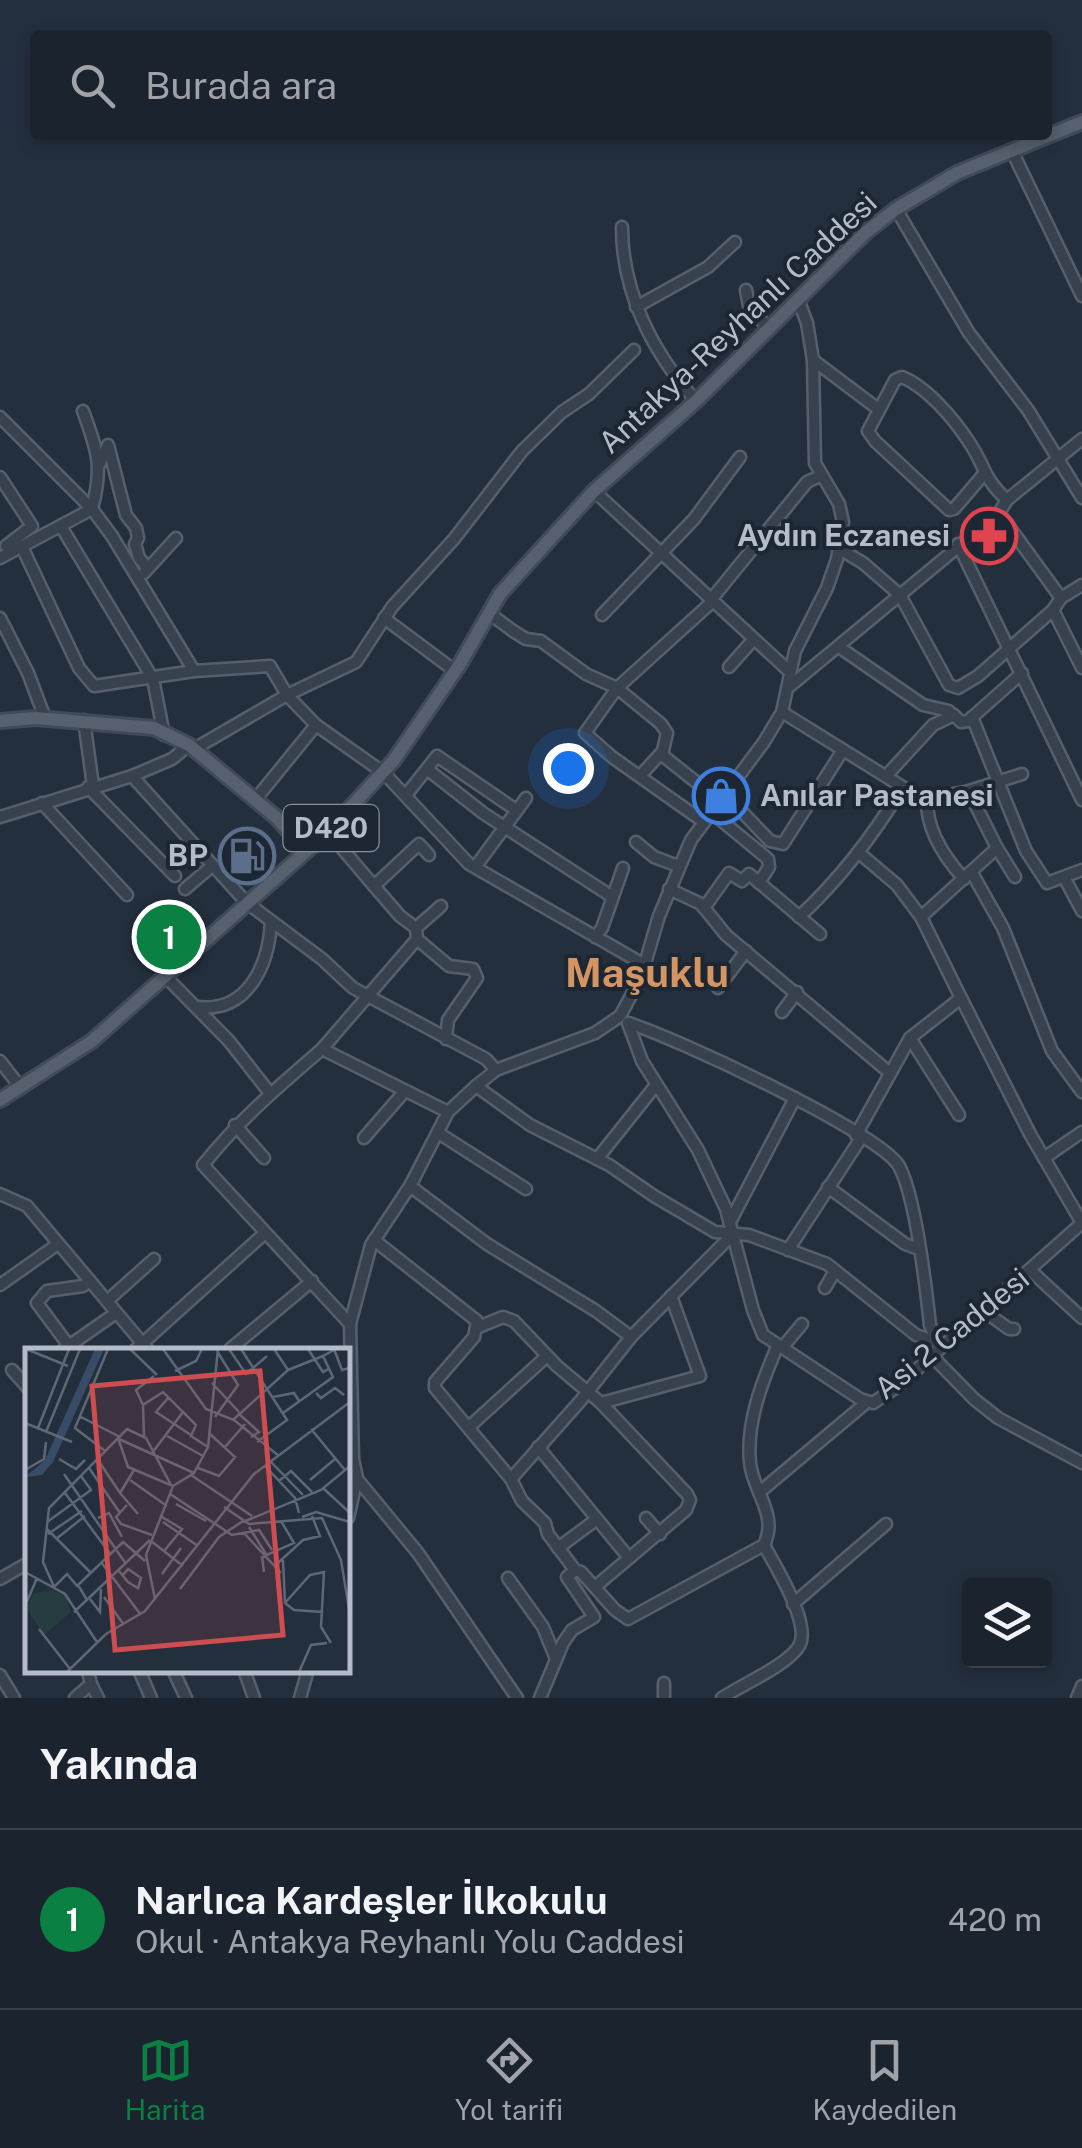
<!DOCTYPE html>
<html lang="tr">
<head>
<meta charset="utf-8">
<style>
	body { margin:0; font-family:"Public Sans",sans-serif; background:#282f3a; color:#f1f3f6 }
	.controls { position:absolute; right:30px; bottom:30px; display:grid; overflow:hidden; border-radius:10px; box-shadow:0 5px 15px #0003 }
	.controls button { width:90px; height:90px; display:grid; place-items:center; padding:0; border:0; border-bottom:2px solid #39404a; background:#1b232e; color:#f1f3f6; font:50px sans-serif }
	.you { position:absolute; left:568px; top:768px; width:35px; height:35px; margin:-25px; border:8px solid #fff; border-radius:50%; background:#1a73e8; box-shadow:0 0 0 15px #1a73e833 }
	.badge { display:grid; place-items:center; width:65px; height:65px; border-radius:50%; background:#0b8043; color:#fff; font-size:32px; font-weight:700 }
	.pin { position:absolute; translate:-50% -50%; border:5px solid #fff; box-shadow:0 2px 10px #0006 }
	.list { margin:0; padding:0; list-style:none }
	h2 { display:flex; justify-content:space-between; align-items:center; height:130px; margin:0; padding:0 40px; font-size:42px }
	h2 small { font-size:32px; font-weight:400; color:#a0a4aa }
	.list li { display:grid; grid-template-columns:65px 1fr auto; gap:30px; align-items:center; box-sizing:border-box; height:180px; padding:0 40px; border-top:2px solid #39404a }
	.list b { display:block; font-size:38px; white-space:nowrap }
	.list p { margin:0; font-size:32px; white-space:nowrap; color:#a0a4aa }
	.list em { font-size:32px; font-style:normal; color:#a0a4aa }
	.icon { flex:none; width:55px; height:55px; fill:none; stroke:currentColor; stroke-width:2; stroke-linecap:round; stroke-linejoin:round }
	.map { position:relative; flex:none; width:1082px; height:1698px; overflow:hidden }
	.search { position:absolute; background:#1b232e; box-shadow:0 5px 15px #0003; left:30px; right:30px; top:30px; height:110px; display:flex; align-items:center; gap:25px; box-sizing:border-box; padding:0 35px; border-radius:10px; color:#a0a4aa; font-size:38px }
	.sheet { height:310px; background:#1b232e }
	nav { display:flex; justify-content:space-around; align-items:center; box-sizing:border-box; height:140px; border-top:2px solid #39404a; background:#1b232e; font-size:28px; color:#a0a4aa }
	nav a { display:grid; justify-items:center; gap:5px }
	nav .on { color:#0b8043 }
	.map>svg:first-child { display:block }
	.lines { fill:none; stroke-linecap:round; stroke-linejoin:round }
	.minor-casing { stroke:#565f6c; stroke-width:15 }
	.major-casing { stroke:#414a57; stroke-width:18 }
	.minor { stroke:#38414e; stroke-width:10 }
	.major { stroke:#56606e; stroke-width:12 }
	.labels { text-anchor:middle; stroke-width:8; stroke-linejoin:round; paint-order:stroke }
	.shield { fill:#1d2633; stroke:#878f9c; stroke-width:2.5 }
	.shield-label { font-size:28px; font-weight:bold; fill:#b4bcc9 }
	.street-label { font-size:30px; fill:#b4bcc9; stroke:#1d2633 }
	.poi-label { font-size:30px; font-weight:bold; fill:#b4bcc9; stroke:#1d2633; text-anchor:end }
	.district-label { font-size:40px; font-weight:bold; fill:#d59563; stroke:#1d2633 }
	.inset-road { fill:none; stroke:#5e6776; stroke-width:2.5 }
	.view { fill:#ce4d50; fill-opacity:0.15; stroke:#ce4d50; stroke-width:5 }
	.inset-edge { fill:none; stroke:#b4bcc9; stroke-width:5 }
</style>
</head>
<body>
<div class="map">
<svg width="1082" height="1698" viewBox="0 0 1082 1698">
	<rect width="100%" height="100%" fill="#242f3e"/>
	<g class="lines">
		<g class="minor-casing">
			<g id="minor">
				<path d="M1012,151L1082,296"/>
				<path d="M896,209L969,333L1028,410L1082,498"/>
				<path d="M622,227C622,293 653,353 696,401"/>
				<path d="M746,290L749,306L769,329"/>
				<path d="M636,307L708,267L735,242"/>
				<path d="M813,360L878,409"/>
				<path d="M0,417L92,509L112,536L194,671"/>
				<path d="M99,465L108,445L126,515L136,528L138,538L135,544L139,558L147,567"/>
				<path d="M984,474L954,509L949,510L875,441L868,431L895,380L902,377C927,387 954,419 969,442C986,467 982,477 1007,500"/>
				<path d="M0,477L32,526L6,546"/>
				<path d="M594,491L790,672"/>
				<path d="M999,513L1061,598"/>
				<path d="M62,528L153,679L164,735"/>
				<path d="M958,544L1082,800"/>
				<path d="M22,547L79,668L94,686L194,671L270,666L287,695L316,725L384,773L469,864L643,964"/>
				<path d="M838,548L863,563L900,595L949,685L958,688L978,676L1053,610L1061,598L1082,585"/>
				<path d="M0,558L92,509C103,467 98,452 83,411"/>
				<path d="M144,573L176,538"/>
				<path d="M710,601L807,482L822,475"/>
				<path d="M1053,610L1082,668"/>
				<path d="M489,613L513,631L526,639L541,641L586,674L617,688L661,724L667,733L662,755L720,801"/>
				<path d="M602,615L694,519L740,457"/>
				<path d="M0,618L28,673L45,718"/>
				<path d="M384,618L455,671"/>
				<path d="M839,647L923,705L949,711"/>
				<path d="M729,667L753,640"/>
				<path d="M790,686L999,513L1007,500L1082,439"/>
				<path d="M782,712L922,799L966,792L976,806L997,848L921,917"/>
				<path d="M972,717L1026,851L1047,883L1082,870"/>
				<path d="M84,720L93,786"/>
				<path d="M194,749L287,695L356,662L392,607L454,539L522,451L562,412L589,394L634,350"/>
				<path d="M427,769L483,813L611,896"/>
				<path d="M641,775L661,753"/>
				<path d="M132,776L246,902L322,959L353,988L486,1059L496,1070"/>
				<path d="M886,776L933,725L954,715L961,722L968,721L1022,673"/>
				<path d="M88,787L175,876"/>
				<path d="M966,792L1022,774"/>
				<path d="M725,794L770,841L783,844L843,750"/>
				<path d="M406,795L437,756L516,810"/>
				<path d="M927,799C926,829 944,857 964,879"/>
				<path d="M255,800L316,725"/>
				<path d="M42,803L127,895"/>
				<path d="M711,812L768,859L769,867L759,883"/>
				<path d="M0,817L132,776L172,759L189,745"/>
				<path d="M704,822L612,757L585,733L617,688L712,602"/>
				<path d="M328,832L374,886"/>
				<path d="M636,842L654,857L678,866"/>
				<path d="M997,848L1015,877"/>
				<path d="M476,866L526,798"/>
				<path d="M972,873L1003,928L1052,1051L1082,1092"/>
				<path d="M1064,877L1082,911"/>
				<path d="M185,889L213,865"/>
				<path d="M669,889L701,904L726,935L890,1073"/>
				<path d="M441,906L416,928L417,939L449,966L473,969L477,978L448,1020L446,1039"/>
				<path d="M704,908L729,873L742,881L749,874L820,934"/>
				<path d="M799,917C840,879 873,836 902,788"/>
				<path d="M416,928L400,916L374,886L419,844L429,855"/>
				<path d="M595,937L602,928L623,868"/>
				<path d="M164,975L229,1041L269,1092"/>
				<path d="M718,988L746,951"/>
				<path d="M961,998L1030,1134L1082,1223"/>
				<path d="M197,1007C248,1013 269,965 271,921"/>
				<path d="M782,1012L797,992"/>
				<path d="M628,1023L642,1061L698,1150L726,1209L753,1310L763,1335L860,1399L873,1403L898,1386L1082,1223"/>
				<path d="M628,1023C672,1036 880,1133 899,1166C916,1197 926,1288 930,1325L938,1345"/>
				<path d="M910,1038L959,1115"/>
				<path d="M322,1049L417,939"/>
				<path d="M0,1061L21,1088"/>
				<path d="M476,1086L530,1125L609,1165L654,1196L715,1232L749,1235L827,1264L916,1335L934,1341"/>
				<path d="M235,1125L264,1158"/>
				<path d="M440,1134L526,1189"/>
				<path d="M856,1135L910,1038L961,998L921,917L897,885L858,852"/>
				<path d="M364,1138L404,1092"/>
				<path d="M1044,1158L1082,1132"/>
				<path d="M597,1159L656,1085"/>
				<path d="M410,1186L487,1244L596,1311L631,1337"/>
				<path d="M828,1187L905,1244L919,1249"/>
				<path d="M0,1194L27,1206L148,1350"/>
				<path d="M730,1222L795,1098"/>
				<path d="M734,1233L631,1337L582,1399L511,1479L522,1501L545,1523L548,1534L575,1570L581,1572L615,1610L628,1619L764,1545C779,1514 752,1491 750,1462C746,1423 762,1382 777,1347"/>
				<path d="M374,1240L477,1321L474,1337L435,1382V1388L511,1479"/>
				<path d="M788,1250L861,1138"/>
				<path d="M1031,1271L1082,1318"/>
				<path d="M0,1285L58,1244"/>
				<path d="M825,1288L835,1271"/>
				<path d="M107,1301L154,1259"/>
				<path d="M984,1311L1009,1329H1014"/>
				<path d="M350,1324L203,1165C240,1119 278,1087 322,1049L448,1112"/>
				<path d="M476,1328L503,1317L514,1321L557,1366L601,1403L687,1494L690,1500L686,1510L596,1586"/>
				<path d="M782,1348L802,1324"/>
				<path d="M63,1350L116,1313"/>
				<path d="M72,1350L37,1303L47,1291L83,1286L90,1281"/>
				<path d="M135,1350L265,1233"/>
				<path d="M229,1350L312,1281"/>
				<path d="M932,1356L974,1399L998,1418L1082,1463"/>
				<path d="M12,1370L28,1388"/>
				<path d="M601,1403L700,1376L671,1296"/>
				<path d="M469,1427L547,1356"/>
				<path d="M538,1447L629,1558"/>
				<path d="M348,1468L418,1553L517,1698"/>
				<path d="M761,1491L867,1402"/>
				<path d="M348,1518L357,1478L353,1459L350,1324L371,1245L410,1186L448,1112L476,1086L496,1070L595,1033L620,1016L641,977L659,916L691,840L764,742L782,712L795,651L827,588L837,559L843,522L839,504L815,463L813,360L807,323L798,299"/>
				<path d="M646,1518L660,1534"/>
				<path d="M558,1548L597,1519"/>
				<path d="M508,1578L543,1627L556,1659"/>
				<path d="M0,1579L28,1563"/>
				<path d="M793,1604L886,1524"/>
				<path d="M91,1670L88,1672L91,1684"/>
				<path d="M139,1670L151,1698"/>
				<path d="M173,1670L186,1698"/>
				<path d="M244,1670L254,1698"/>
				<path d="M0,1675L14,1698"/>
				<path d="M664,1683V1698"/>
				<path d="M75,1698L91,1684L98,1698"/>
				<path d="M300,1698L308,1670"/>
				<path d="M540,1698L563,1643L572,1630L594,1617L567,1577L575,1570"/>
				<path d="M722,1698C741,1685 788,1665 799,1646C812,1624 775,1566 764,1545"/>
				<path d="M1077,1698L1082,1686"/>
			</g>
		</g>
		<g class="major-casing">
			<g id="major">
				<path d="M0,721L36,718L154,728L189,745L277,818L306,851"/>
				<path d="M0,1100L92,1041L328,832L394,760L460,664L500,594L594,491L696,401L865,233L896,209L957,173L1082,122"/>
			</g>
		</g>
		<use href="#minor" class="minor"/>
		<use href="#major" class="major"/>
	</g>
	<defs>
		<g id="pharmacy-ring" transform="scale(2.875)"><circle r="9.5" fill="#1d2633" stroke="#e0444e" stroke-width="1.5"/><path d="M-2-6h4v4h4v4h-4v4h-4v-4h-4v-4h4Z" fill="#e0444e"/></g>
		<g id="shop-ring" transform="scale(2.875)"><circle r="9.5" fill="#1d2633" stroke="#3f7fe0" stroke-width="1.5"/><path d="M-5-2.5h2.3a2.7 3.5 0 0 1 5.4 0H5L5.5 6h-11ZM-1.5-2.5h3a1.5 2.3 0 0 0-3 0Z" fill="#3f7fe0"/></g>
		<g id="fuel-ring" transform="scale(2.875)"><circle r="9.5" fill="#1d2633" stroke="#5c6f8a" stroke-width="1.5"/><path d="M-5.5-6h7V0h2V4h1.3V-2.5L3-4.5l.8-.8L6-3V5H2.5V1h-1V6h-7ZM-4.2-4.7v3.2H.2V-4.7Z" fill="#5c6f8a"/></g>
	</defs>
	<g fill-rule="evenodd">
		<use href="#pharmacy-ring" x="989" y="536"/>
		<use href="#shop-ring" x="721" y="796"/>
		<use href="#fuel-ring" x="247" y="856"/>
	</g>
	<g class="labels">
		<rect class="shield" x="283.5" y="805" width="95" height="46" rx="8"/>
		<g class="shield-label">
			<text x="331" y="838">D420</text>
		</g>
		<g class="street-label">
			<text transform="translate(738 323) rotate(-43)" y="10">Antakya-Reyhanlı Caddesi</text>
			<text transform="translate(952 1334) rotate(-39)" y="10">Asi 2 Caddesi</text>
		</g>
		<g class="poi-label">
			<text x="950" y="546">Aydın Eczanesi</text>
			<text x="760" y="806" text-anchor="start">Anılar Pastanesi</text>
			<text x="208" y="866">BP</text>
		</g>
		<g class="district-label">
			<text x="647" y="987">Maşuklu</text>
		</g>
	</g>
	<g transform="translate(25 1348)">
		<rect width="325" height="325" fill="#242f3e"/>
		<path d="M28,242L41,248L46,264L19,287L1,260L9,245Z" fill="#263c3f"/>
		<path d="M70,1H79L28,114L17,127L0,129L20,112Z" fill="#394c67"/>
		<path class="inset-road" d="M1,1L43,18M105,1L132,27M138,1L181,61L209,72L254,108M204,1L221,26L242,8M216,1L262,72L232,94M283,1L298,24L305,20M309,1L317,22L325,20M263,22L298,8M150,23L171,13L177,1M187,35L214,64M291,45L296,50L310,40L319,47M144,49L131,64L166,87M248,49L269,45L274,53M118,57L111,42L129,28M158,64L171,77L166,88L183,99M213,65L234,84L226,89M258,65L308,29L298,8L309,2M54,68L95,89M190,69L213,37L192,3M208,72L263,22L249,1M0,75L47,94M13,80L44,1M286,81L320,122M21,84L55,1M119,88L118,57L138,44L158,64L127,105M142,88L178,108M93,90L103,119L148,138M94,91L169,125M200,99L220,76M80,103L50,80L83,1M34,111L51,121L60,112M73,112L95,145M246,114L278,147M240,118L270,150L274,165M64,120L95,165M173,120L194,128L210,109L185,86M0,122L19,111L21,94M109,122L95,145L113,166M39,126L101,216M166,127L227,168M105,132L142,158M285,132L310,111M254,133L266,123L287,144M298,140L325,165M40,145L86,207M145,146L207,187L234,182L247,202M151,156L181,173M102,157L91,169L96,176L127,187M199,159L224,176L297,170L316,212L325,267M137,169L157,181L139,203M277,169L291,164L325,174M73,170L84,165L97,189M22,174L66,142L56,128M138,174L173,198M218,174L296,142L325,118M224,179L241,206M21,180L66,225M219,185L256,225M23,186L57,163M31,191L60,168M126,193L158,218M249,203L253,215L278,192L295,188L287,168M258,212L260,255L269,262L298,264M76,214L116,267M94,223L103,234L113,240L116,230L103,221L98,227M0,224L40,246L72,294M239,224L237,209L269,195L256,173M137,226L156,200M29,239L42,226L53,239M30,241L18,214L24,160L102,81L121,90L146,137M155,241L194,189L218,173M79,249L99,277M65,251L75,264L76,241M130,251L121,207L148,138L169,125L183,99L193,1M62,252L53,237L98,194L120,213M260,255L285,227L299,224L296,279L306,295M0,258L12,230M49,264L125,192M14,281L45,321M42,324L81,286L120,263L229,126L325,54M274,324L286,297L302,295"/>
		<path class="view" d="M235,23L258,287L90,302L67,38Z"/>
		<rect width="325" height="325" class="inset-edge"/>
	</g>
</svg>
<div class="controls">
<button><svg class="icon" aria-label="layers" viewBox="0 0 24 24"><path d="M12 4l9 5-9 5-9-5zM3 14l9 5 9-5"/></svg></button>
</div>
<div class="you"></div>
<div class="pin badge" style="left:169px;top:937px">1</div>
<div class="search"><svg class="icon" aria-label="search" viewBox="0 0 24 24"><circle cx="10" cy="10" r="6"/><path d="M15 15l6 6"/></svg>Burada ara</div>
</div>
<section class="sheet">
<h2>Yakında<small></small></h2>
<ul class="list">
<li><span class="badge">1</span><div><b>Narlıca Kardeşler İlkokulu</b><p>Okul · Antakya Reyhanlı Yolu Caddesi</p></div><em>420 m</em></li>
</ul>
</section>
<nav>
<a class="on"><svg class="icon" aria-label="map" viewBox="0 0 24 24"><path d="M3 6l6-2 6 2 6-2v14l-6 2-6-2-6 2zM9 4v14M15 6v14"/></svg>Harita</a>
<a><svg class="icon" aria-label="directions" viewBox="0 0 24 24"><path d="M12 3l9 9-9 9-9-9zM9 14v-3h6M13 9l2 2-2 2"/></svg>Yol tarifi</a>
<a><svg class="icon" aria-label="saved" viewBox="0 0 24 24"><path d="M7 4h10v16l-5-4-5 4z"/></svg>Kaydedilen</a>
</nav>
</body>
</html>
